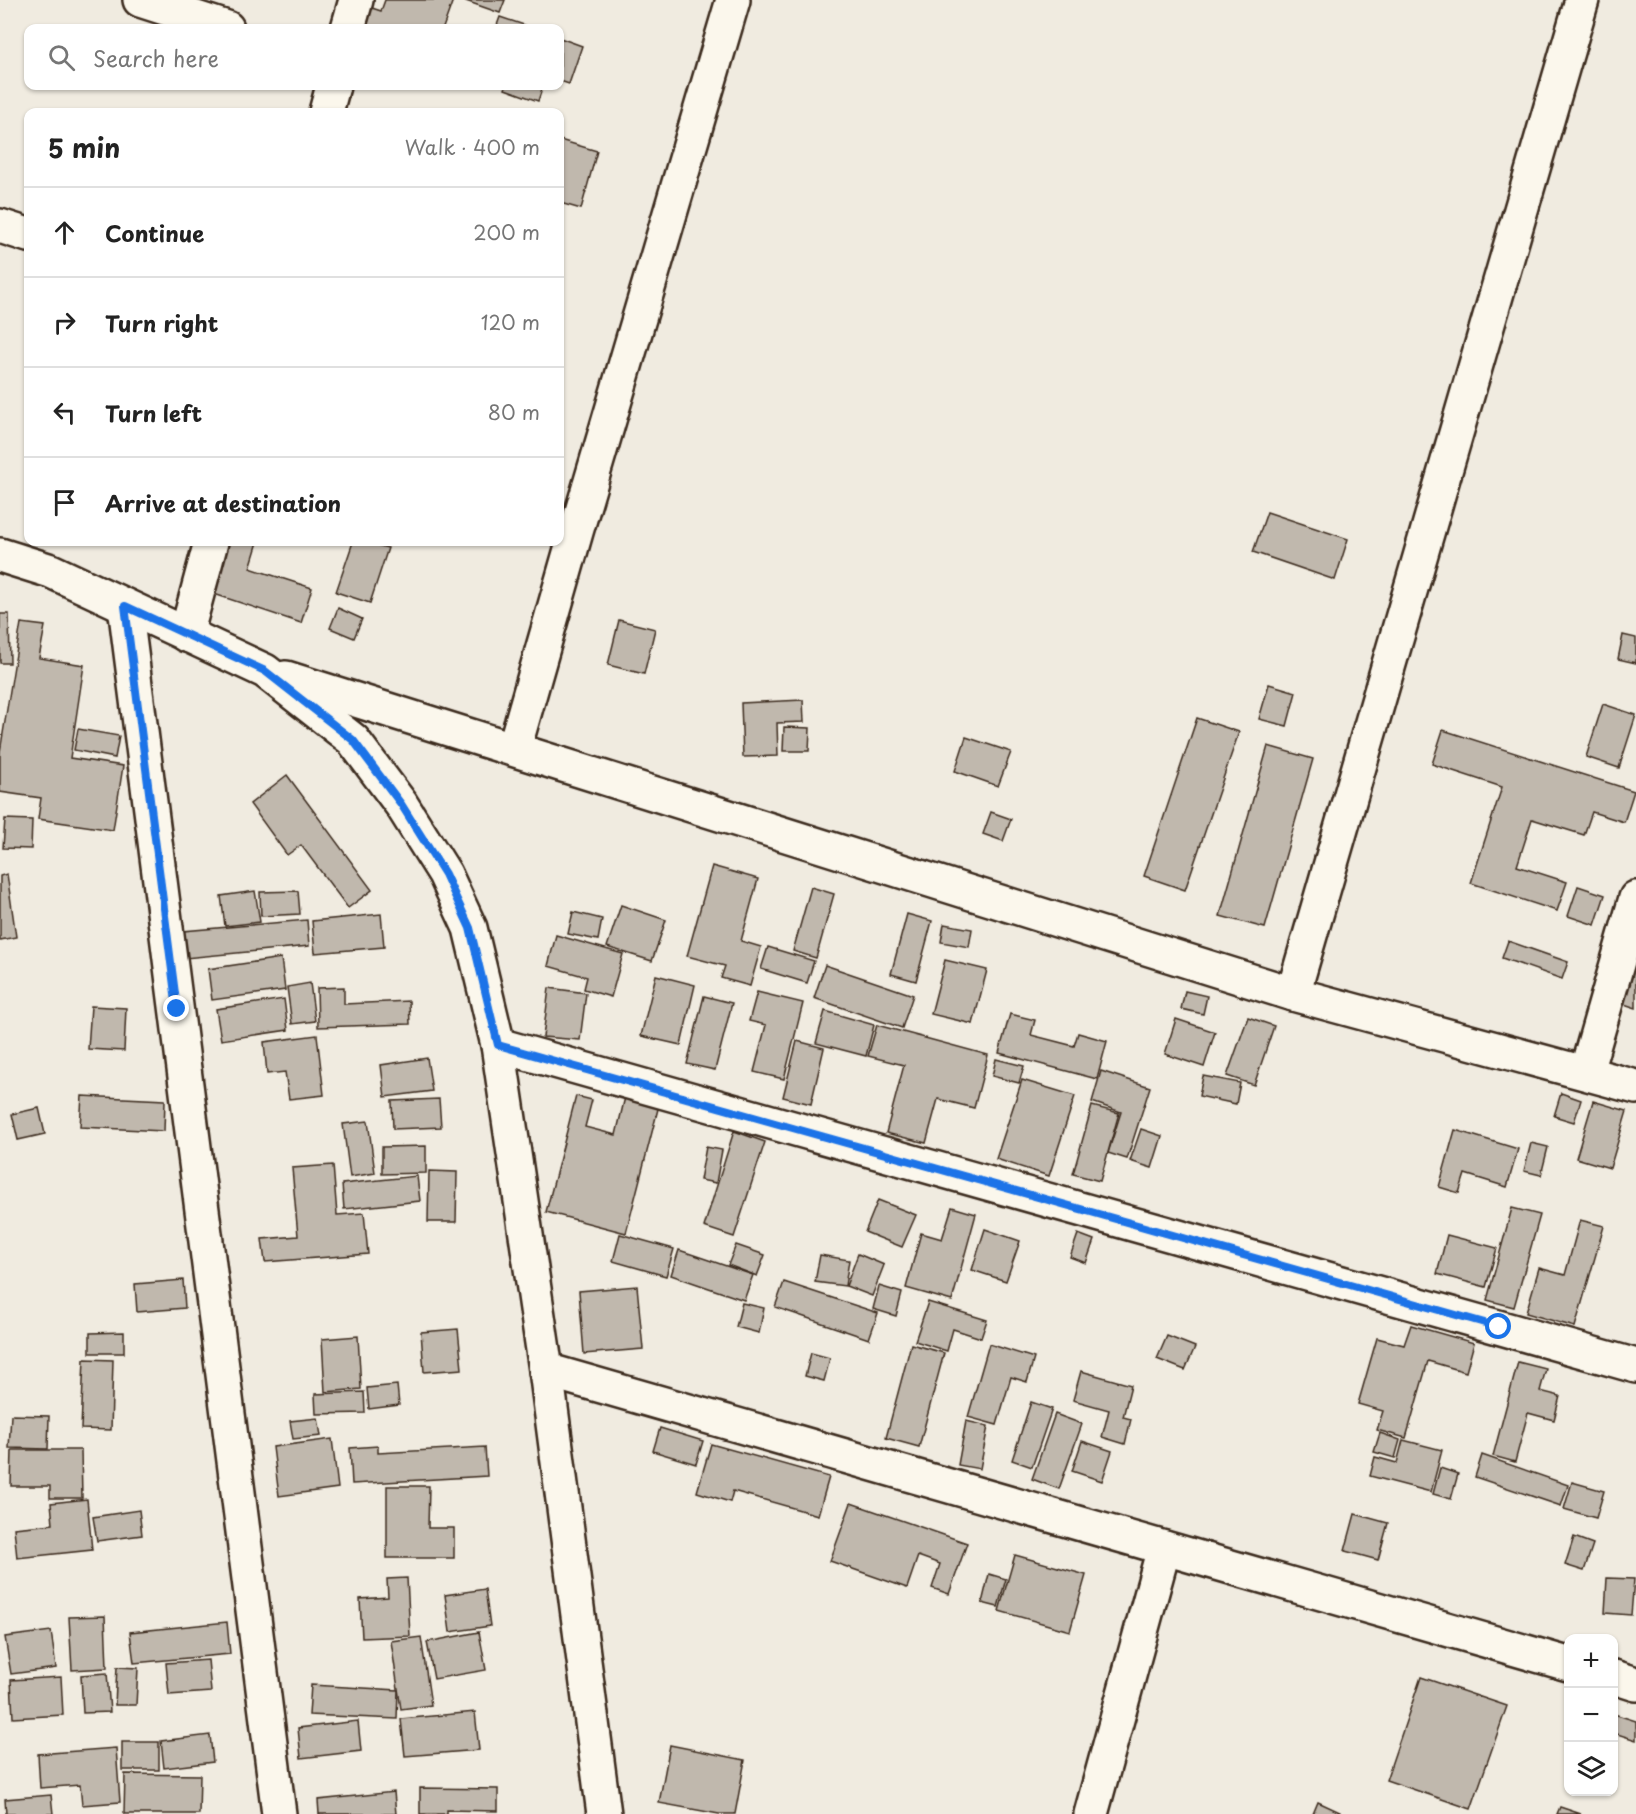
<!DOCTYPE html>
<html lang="en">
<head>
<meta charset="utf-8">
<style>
	body { margin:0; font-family:"Playpen Sans",sans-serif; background:#f2f2f2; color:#222 }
	.controls { position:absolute; right:18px; bottom:18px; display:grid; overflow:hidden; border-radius:12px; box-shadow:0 2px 4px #0004 }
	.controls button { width:54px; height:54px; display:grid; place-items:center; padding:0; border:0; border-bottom:2px solid #e0e0e0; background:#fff; color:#222; font:30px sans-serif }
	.stop { position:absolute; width:18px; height:18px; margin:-14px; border:4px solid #1a73e8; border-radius:50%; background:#fff }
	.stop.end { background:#1a73e8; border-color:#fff; box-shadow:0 2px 6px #0008 }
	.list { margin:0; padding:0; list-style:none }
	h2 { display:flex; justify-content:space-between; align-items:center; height:78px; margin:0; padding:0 24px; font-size:26px }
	h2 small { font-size:20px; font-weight:400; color:#767676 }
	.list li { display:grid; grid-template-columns:39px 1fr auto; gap:18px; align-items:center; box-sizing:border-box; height:90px; padding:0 24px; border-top:2px solid #e0e0e0 }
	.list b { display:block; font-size:22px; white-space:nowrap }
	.list em { font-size:20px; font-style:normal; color:#767676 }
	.icon { flex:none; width:33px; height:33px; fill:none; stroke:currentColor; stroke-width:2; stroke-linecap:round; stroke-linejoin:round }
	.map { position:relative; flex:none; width:1636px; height:1814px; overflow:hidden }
	.search { position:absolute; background:#fff; box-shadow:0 2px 4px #0004; left:24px; top:24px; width:540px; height:66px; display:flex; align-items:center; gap:15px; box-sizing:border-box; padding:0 21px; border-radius:12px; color:#767676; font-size:22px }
	.panel { position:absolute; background:#fff; box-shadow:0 2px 4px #0004; left:24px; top:108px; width:540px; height:438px; border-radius:12px }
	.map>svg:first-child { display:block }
	.building { fill:#c0b8ad; stroke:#3b2a1e; stroke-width:1.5 }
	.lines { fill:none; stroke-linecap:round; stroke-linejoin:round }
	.minor-casing { stroke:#3b2a1e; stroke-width:38 }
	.minor { stroke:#fbf7ec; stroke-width:33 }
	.route { stroke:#1a73e8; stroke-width:8 }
</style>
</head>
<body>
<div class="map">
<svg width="1636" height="1814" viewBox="0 0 1636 1814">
	<rect width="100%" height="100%" fill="#f0ebe0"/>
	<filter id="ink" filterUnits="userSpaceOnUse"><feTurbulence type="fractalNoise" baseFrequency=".0167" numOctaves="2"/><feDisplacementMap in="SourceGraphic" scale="12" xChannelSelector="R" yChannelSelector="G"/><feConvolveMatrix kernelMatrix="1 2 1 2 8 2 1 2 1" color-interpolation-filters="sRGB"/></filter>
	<g filter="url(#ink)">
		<g class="building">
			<path d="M385,0H453L443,28H426L415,25L414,28H362L369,7L381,11Z"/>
			<path d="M463,0H505L500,13Z"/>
			<path d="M500,17L533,28H496Z"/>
			<path d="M560,38L582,46L569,84L560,81Z"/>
			<path d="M506,86H543L538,101L505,89Z"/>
			<path d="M560,140L597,151L581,209L560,203Z"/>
			<path d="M1267,512L1348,539L1335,580L1253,552Z"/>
			<path d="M221,542H258L250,568L312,588L301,623L205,591Z"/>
			<path d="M353,542H366L388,548L370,603L336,592Z"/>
			<path d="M338,608L362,619L354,638L330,628Z"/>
			<path d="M0,614H9L10,663H0Z"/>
			<path d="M619,620L655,629L644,674L608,665Z"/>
			<path d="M21,623L45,626L39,658L84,665L70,758L123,766L113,830L38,819L41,798L0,792V752Z"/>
			<path d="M1623,635L1636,638V663L1618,659Z"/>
			<path d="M1269,684L1296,692L1287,726L1259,719Z"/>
			<path d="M803,700L804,722L777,723L778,756L743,757L741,703Z"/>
			<path d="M1603,704L1636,715L1619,768L1586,757Z"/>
			<path d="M1197,718L1239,732L1185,890L1144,876Z"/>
			<path d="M784,727L810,728L809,751H783Z"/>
			<path d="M78,729L119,736L115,758L74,750Z"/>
			<path d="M1443,730L1634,791L1624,822L1592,812L1584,835L1532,819L1517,866L1567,882L1557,911L1471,883L1502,787L1432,764Z"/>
			<path d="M966,737L1011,752L998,786L955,771Z"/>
			<path d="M1268,746L1313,759L1265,928L1220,916Z"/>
			<path d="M287,775L372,890L348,908L301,845L287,855L250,804Z"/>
			<path d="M991,812L1011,819L1003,841L983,834Z"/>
			<path d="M5,819L32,820L31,849L3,848Z"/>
			<path d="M712,866L758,879L741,941L761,947L750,986L721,978L725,966L687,956Z"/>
			<path d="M7,874L16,937L0,940V876Z"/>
			<path d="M1578,886L1605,895L1595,925L1568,916Z"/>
			<path d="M811,887L834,894L816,958L793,951Z"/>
			<path d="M255,891L260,922L225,926L221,896Z"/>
			<path d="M298,891L300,914L261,916L260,892Z"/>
			<path d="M621,905L666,920L652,961L607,947Z"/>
			<path d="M573,912L602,919L598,940L568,934Z"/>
			<path d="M381,914L384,947L315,953L312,921Z"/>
			<path d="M907,914L932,921L916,981L891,974Z"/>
			<path d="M307,920L309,946L185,958L183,931Z"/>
			<path d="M944,924L972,929L969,947L941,942Z"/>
			<path d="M556,935L623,954L611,997L584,989L587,977L548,966Z"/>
			<path d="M1508,941L1568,962L1562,979L1502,958Z"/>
			<path d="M768,947L814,961L807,983L761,969Z"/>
			<path d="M1636,955V1008L1621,1003Z"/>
			<path d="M281,958L285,990L212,1000L208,969Z"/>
			<path d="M945,960L987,970L973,1024L931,1014Z"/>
			<path d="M825,965L913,995L902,1028L814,998Z"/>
			<path d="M656,975L695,985L681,1045L641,1036Z"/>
			<path d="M310,983L315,1021L292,1024L287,987Z"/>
			<path d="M344,987V1004L409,1001L410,1024L318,1027L317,988Z"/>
			<path d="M549,988L586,993L580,1040L543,1037Z"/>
			<path d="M1185,991L1207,996L1203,1014L1181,1009Z"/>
			<path d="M757,992L803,1003L784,1079L754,1072L766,1025L749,1021Z"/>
			<path d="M704,996L732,1003L715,1070L687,1064Z"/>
			<path d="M284,999L288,1030L221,1040L216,1009Z"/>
			<path d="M91,1006L126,1008L124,1051L88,1049Z"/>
			<path d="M825,1011L874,1025L866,1056L816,1043Z"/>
			<path d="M1010,1014L1035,1020L1031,1035L1074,1046L1078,1033L1107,1041L1097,1079L999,1053Z"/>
			<path d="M1248,1017L1274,1026L1254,1085L1227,1076Z"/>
			<path d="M1176,1019L1215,1032L1204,1067L1165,1054Z"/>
			<path d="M877,1025L988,1055L974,1108L938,1099L926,1143L886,1133L904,1065L868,1056Z"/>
			<path d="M317,1035L324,1095L289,1099L285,1072L267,1074L264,1042Z"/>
			<path d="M797,1041L824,1048L811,1104L783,1097Z"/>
			<path d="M427,1058L432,1091L385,1097L381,1065Z"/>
			<path d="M996,1059L1024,1066L1019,1083L992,1076Z"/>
			<path d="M1101,1071L1150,1087L1127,1159L1108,1153L1121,1112L1092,1102Z"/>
			<path d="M1203,1076L1240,1083L1236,1104L1199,1096Z"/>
			<path d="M1022,1080L1075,1096L1049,1176L996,1159Z"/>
			<path d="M1561,1093L1581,1100L1574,1122L1554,1116Z"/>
			<path d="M82,1096L165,1100L164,1131L80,1127Z"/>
			<path d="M576,1096L592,1100L585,1127L616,1135L625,1097L659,1105L626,1233L546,1212Z"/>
			<path d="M439,1099L441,1127L393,1129L392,1101Z"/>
			<path d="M1593,1101L1627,1111L1610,1168L1576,1158Z"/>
			<path d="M1092,1106L1119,1113L1100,1181L1073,1174Z"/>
			<path d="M39,1108L45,1134L18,1140L12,1114Z"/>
			<path d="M368,1121L375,1173L350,1177L343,1124Z"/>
			<path d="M1141,1129L1162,1136L1152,1168L1130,1161Z"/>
			<path d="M1455,1130L1518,1149L1507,1187L1465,1174L1459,1193L1439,1187Z"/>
			<path d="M734,1131L765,1142L734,1237L704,1227Z"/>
			<path d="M1531,1143L1548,1147L1541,1175L1524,1171Z"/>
			<path d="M426,1146V1173L382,1174V1147Z"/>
			<path d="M706,1147L722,1150L716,1183L700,1180Z"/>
			<path d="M333,1165L337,1215L364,1213L368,1254L265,1262L262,1239L298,1236L292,1168Z"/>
			<path d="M429,1171L457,1172L456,1222H428Z"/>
			<path d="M417,1176L420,1201L344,1209L342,1184Z"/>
			<path d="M878,1200L916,1215L902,1247L865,1232Z"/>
			<path d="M952,1207L976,1214L952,1301L906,1288L921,1233L942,1239Z"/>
			<path d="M1512,1208L1540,1215L1514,1307L1487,1300Z"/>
			<path d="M1580,1220L1604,1226L1575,1327L1526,1313L1539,1268L1565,1275Z"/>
			<path d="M985,1229L1020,1241L1006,1281L972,1270Z"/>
			<path d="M620,1234L674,1249L666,1276L613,1261Z"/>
			<path d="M1078,1234L1094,1240L1086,1263L1070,1257Z"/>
			<path d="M1447,1235L1497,1248L1486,1287L1437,1274Z"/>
			<path d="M736,1245L765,1255L757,1276L728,1265Z"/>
			<path d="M679,1250L753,1275L744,1300L671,1275Z"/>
			<path d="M858,1254L884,1265L872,1296L846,1286Z"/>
			<path d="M820,1255L849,1260L845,1286L815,1282Z"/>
			<path d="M183,1280L185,1308L137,1312L135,1284Z"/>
			<path d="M784,1282L878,1313L869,1339L775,1307Z"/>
			<path d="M637,1286L643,1349L584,1354L579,1291Z"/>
			<path d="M879,1286L902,1293L896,1316L873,1309Z"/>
			<path d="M928,1302L987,1320L981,1338L953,1329L947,1351L915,1341Z"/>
			<path d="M742,1303L764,1308L759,1333L736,1327Z"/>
			<path d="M1411,1325L1474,1343L1466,1372L1428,1361L1406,1438L1377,1430L1383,1411L1358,1404L1377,1338L1404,1345Z"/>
			<path d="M458,1329L462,1369L424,1372L421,1332Z"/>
			<path d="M124,1332V1353H90V1333Z"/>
			<path d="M358,1336L361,1389L325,1392L322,1339Z"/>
			<path d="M1167,1336L1195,1347L1185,1370L1157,1359Z"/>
			<path d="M911,1344L944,1353L919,1447L886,1438Z"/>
			<path d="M989,1344L1034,1358L1027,1382L1011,1377L997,1425L968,1417Z"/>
			<path d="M811,1353L830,1358L824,1381L805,1376Z"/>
			<path d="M84,1359L113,1360L111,1430L81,1429Z"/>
			<path d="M1518,1362L1546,1369L1540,1391L1560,1396L1554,1420L1528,1413L1515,1462L1493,1456Z"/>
			<path d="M1081,1371L1131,1385L1123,1417L1131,1419L1125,1444L1102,1437L1109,1410L1073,1400Z"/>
			<path d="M397,1385L399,1405L369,1409L367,1388Z"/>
			<path d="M364,1392L365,1413L316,1414L315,1394Z"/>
			<path d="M1031,1402L1052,1409L1032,1467L1012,1460Z"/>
			<path d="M1055,1414L1082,1424L1059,1489L1032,1479Z"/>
			<path d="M11,1415L49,1416L48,1449L9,1448Z"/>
			<path d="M318,1418L321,1436L293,1439L290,1421Z"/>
			<path d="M966,1421L988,1426L980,1469L958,1465Z"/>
			<path d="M660,1428L703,1441L696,1464L653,1451Z"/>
			<path d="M1380,1433L1400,1440L1395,1458L1374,1452Z"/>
			<path d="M332,1439L338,1488L279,1496L273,1447Z"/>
			<path d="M1403,1440L1442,1450L1431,1492L1370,1476L1375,1457L1397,1463Z"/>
			<path d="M1082,1441L1112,1451L1102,1481L1072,1471Z"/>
			<path d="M711,1444L829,1477L818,1515L733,1491L730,1502L697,1492Z"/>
			<path d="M378,1446V1453L485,1447L487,1476L352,1484L350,1448Z"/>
			<path d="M12,1450H81L82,1498H50V1486H11Z"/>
			<path d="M1482,1455L1568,1485L1561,1506L1475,1477Z"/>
			<path d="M1440,1468L1458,1474L1451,1499L1433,1494Z"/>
			<path d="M1572,1482L1604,1491L1596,1518L1564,1509Z"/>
			<path d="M387,1486H429L428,1528H454V1558H387Z"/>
			<path d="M87,1499L92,1550L17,1558L14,1528L53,1524L51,1503Z"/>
			<path d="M851,1503L967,1543L949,1594L932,1588L940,1564L918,1556L907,1588L830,1561Z"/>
			<path d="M139,1510L142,1535L97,1541L93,1517Z"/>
			<path d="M1355,1514L1388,1523L1378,1560L1345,1551Z"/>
			<path d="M1574,1537L1593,1544L1584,1571L1565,1565Z"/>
			<path d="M1015,1555L1086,1575L1070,1631L999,1611Z"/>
			<path d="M989,1574L1006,1579L998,1607L982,1603Z"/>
			<path d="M407,1578L410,1636L362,1638L360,1599L388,1597L387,1579Z"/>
			<path d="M1607,1578L1634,1579L1631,1615L1605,1613Z"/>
			<path d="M485,1589L490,1626L450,1632L445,1595Z"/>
			<path d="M105,1616L107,1668L72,1670L69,1617Z"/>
			<path d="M227,1622L230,1654L134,1663L130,1632Z"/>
			<path d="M51,1631L56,1668L11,1674L5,1637Z"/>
			<path d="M479,1632L486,1670L434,1679L427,1642Z"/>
			<path d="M421,1637L431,1705L401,1709L391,1641Z"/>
			<path d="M208,1660L211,1692L169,1695L166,1663Z"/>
			<path d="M117,1667L138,1668L136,1705H115Z"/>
			<path d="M107,1673L110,1712L83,1713L81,1675Z"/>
			<path d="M61,1677L63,1715L13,1718L11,1680Z"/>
			<path d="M1421,1677L1507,1706L1471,1809L1386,1780Z"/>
			<path d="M311,1685L398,1690L397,1719L309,1715Z"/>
			<path d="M475,1712L479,1750L405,1756L401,1719Z"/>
			<path d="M1614,1714L1636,1721V1740L1614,1733Z"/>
			<path d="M358,1721L361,1751L301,1758L298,1728Z"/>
			<path d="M210,1735L213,1762L164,1768L161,1741Z"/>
			<rect x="122" y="1742" width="37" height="28"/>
			<path d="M670,1745L745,1760L735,1814H719L659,1803Z"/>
			<path d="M116,1748L120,1802L82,1805L80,1785L40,1788L38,1754Z"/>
			<path d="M125,1774L200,1775L199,1814H124Z"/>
			<path d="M420,1788L498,1789V1811L447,1810V1814H420Z"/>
			<path d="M394,1792L396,1814H319L318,1800Z"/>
			<path d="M51,1795L53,1814H6L5,1799Z"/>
			<path d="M1318,1802L1340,1812L1339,1814H1313Z"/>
			<path d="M1560,1807L1581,1814H1557Z"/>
		</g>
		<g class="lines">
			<g class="minor-casing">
				<g id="minor">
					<path d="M140,0L227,28"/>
					<path d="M348,28L356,0"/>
					<path d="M326,112L333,86"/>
					<path d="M0,226L28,235"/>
					<path d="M0,555L51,571L265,671L353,740L401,804L445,874L470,928L498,1045L546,1370L604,1814"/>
					<path d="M125,606L279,1814"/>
					<path d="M186,635L211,542"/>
					<path d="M286,678L1293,994L1636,1087"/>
					<path d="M514,749L576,532L733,0"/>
					<path d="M1293,994L1582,0"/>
					<path d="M498,1045L1636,1366"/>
					<path d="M1586,1072L1636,898"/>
					<path d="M546,1370L1568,1664"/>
					<path d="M1614,1677L1636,1684"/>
					<path d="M1091,1814L1164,1548"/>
				</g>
			</g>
			<use href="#minor" class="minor"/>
		</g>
	</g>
	<g class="lines" filter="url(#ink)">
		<path class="route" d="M177,1009L125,606L265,671L353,740L401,804L445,874L470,928L498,1045L1499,1327"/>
	</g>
</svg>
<div class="controls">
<button>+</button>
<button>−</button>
<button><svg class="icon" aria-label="layers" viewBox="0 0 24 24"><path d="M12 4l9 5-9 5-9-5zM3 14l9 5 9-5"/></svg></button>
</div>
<div class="stop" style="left:1499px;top:1327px"></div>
<div class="stop end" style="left:177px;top:1009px"></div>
<div class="search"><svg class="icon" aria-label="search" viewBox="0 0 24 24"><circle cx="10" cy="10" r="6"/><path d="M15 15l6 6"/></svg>Search here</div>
<section class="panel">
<h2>5 min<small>Walk · 400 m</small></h2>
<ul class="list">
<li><svg class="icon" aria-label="ahead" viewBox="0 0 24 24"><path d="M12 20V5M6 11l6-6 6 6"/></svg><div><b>Continue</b></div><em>200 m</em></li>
<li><svg class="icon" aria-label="right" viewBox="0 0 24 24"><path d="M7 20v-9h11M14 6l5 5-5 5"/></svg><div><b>Turn right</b></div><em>120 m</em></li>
<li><svg class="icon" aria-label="left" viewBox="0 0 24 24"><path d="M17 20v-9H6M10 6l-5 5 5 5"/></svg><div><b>Turn left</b></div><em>80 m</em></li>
<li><svg class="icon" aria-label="arrive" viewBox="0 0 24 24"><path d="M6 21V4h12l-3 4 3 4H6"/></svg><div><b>Arrive at destination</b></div></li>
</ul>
</section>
</div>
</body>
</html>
